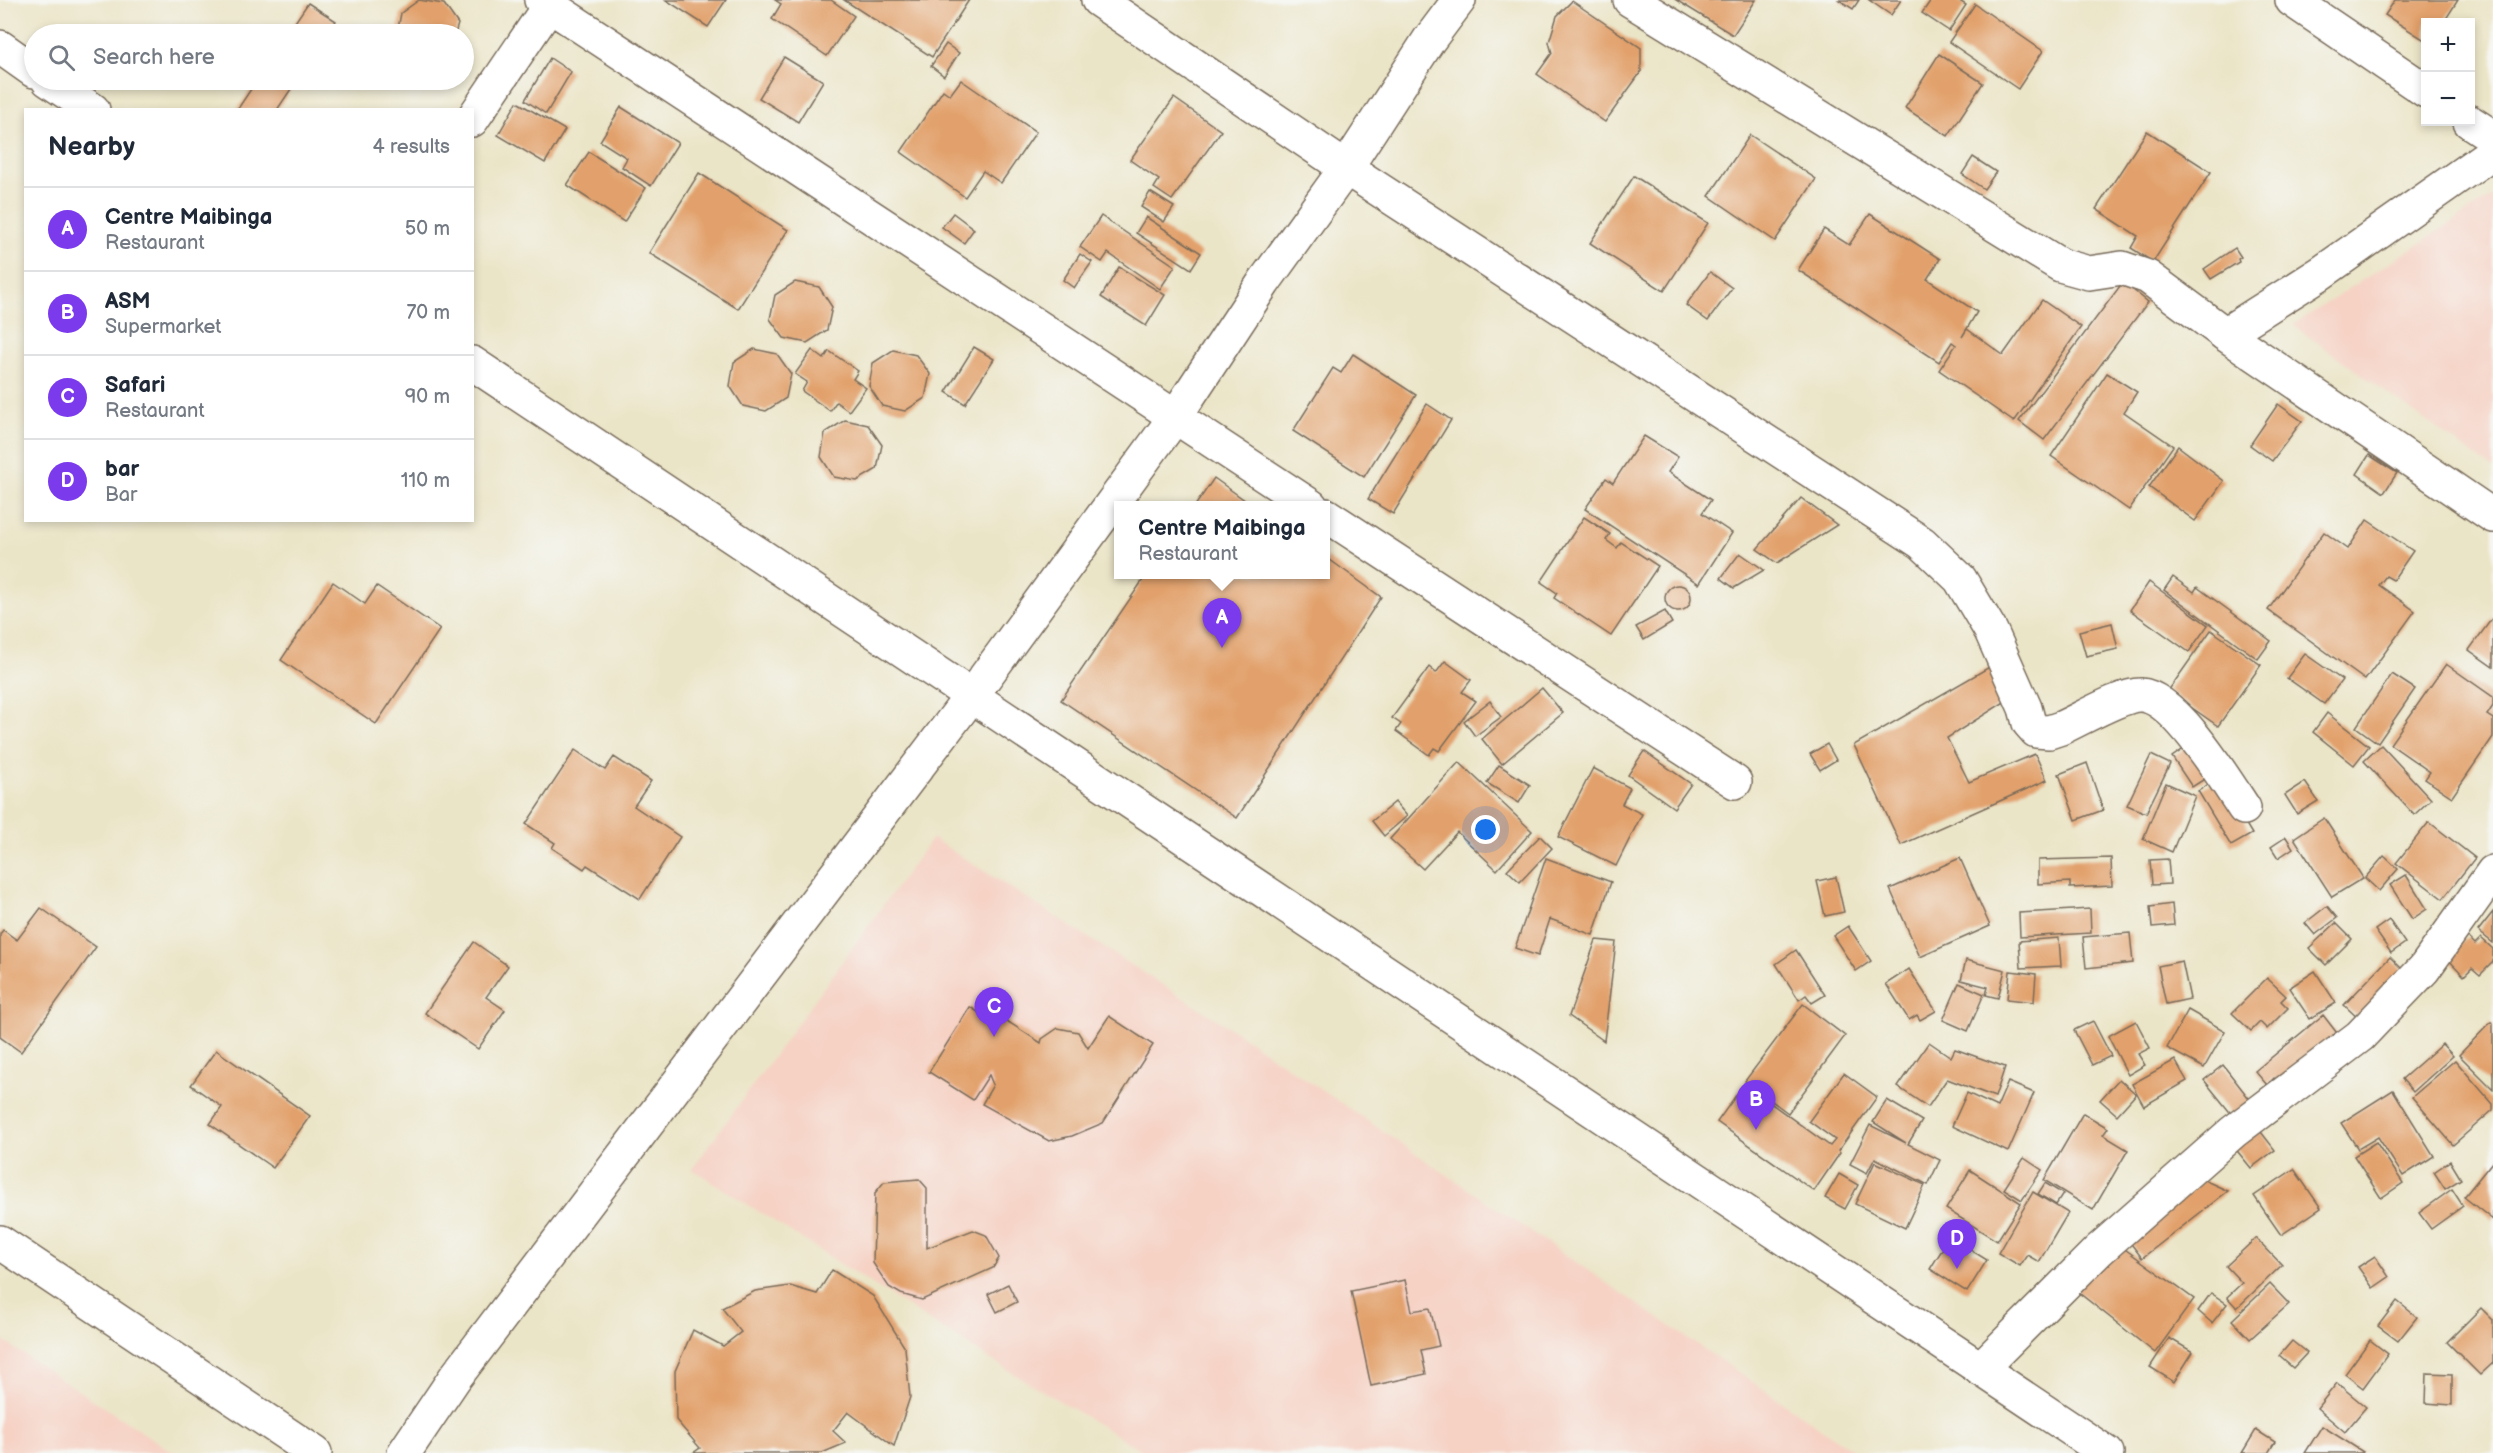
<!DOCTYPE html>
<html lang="en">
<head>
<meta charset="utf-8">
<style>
	body { margin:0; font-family:"Balsamiq Sans",sans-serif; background:#f6f6f7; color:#1f2937 }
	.controls { position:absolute; right:18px; top:18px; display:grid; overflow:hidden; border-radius:0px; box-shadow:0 3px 9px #0003 }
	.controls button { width:54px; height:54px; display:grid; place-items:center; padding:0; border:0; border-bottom:2px solid #e0e1e3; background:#fff; color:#1f2937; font:30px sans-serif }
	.you { position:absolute; left:1486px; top:830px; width:21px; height:21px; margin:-15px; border:4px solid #fff; border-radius:50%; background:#1a73e8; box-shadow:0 0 0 9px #1a73e833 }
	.badge { display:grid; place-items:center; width:39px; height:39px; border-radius:50%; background:#7c3aed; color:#fff; font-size:20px; font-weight:700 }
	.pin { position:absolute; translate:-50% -50px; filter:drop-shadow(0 2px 3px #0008) }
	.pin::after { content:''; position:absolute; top:32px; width:21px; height:18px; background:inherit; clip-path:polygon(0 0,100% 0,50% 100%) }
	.popup { position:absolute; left:1114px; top:501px; width:216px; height:78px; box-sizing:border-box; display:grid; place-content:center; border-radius:0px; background:#fff; filter:drop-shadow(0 2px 4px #0005); font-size:20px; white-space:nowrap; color:#747a83 }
	.popup b { font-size:22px; color:#1f2937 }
	.popup::after { content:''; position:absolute; left:50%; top:100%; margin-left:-12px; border:12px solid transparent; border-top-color:#fff }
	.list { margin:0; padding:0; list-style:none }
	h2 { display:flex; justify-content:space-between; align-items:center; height:78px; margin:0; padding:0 24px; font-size:26px }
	h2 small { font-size:20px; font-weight:400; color:#747a83 }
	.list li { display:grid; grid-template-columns:39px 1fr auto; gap:18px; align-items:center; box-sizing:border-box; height:84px; padding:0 24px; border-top:2px solid #e0e1e3 }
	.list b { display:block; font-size:22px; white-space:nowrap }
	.list p { margin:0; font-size:20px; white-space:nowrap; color:#747a83 }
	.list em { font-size:20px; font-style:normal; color:#747a83 }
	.icon { flex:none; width:33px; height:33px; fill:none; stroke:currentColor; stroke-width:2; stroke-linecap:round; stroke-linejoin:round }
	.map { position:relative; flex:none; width:2493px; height:1453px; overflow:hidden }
	.search { position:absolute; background:#fff; box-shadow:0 3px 9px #0003; left:24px; top:24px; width:450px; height:66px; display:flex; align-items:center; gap:15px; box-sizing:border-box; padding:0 21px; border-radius:33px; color:#747a83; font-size:22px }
	.panel { position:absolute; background:#fff; box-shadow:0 3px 9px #0003; left:24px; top:108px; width:450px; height:414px; border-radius:0px }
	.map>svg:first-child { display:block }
	.built { fill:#f6d2c5 }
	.building { fill:#e2a16c }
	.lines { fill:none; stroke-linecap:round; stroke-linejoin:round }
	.minor-casing { stroke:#796b5a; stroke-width:36 }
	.tertiary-casing { stroke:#796b5a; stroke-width:36 }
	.minor { stroke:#fff; stroke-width:33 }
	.tertiary { stroke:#fff; stroke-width:33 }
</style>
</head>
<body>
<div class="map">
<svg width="2493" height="1453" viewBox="0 0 2493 1453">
	<rect width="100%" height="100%" fill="#f6f6f2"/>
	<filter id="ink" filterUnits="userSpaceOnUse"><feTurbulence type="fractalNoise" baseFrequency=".0167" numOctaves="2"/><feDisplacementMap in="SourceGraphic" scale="12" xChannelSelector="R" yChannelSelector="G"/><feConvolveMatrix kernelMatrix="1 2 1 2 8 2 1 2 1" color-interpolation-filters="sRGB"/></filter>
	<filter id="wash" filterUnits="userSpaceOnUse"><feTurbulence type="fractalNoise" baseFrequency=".008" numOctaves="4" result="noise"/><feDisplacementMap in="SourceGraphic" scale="24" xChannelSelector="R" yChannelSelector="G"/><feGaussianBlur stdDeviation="1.35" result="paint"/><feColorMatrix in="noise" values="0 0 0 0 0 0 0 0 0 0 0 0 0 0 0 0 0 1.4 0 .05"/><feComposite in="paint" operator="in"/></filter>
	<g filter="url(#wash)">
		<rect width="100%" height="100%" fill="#ebe5c8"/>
		<g class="built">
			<path d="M2493,196V469L2293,325Z"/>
			<path d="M932,838L1235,1031L1857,1453H1146L1001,1366L692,1169Z"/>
			<path d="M0,1339L174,1453H0Z"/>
		</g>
		<g id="blocks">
			<g class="building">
				<path d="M419,0L444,4L458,24L455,34H397L401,13Z"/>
				<path d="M666,0H726L708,27Z"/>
				<path d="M775,0H831L854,16L827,56L772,19L781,4Z"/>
				<path d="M844,0H969L932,57Z"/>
				<path d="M1676,0H1756L1733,35Z"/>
				<path d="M1839,0H1859L1853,9Z"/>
				<path d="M1869,0H1901L1891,15Z"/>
				<path d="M1931,0H1958L1966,5L1949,31L1922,13Z"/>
				<path d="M2395,0H2458L2444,22H2426V41L2385,15Z"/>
				<path d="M1572,1L1641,48V72L1605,122L1537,74L1552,53L1549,42L1557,16Z"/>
				<path d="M308,3L336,21L327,34H287Z"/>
				<path d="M1975,4L2043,51L2018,89L1949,42Z"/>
				<path d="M946,44L959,53L944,76L931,66Z"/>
				<path d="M1939,54L1983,83L1948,136L1905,108Z"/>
				<path d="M784,57L823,81L798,122L759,98Z"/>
				<path d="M550,58L571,72L546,114L525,100Z"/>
				<path d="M257,80H297L277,110H237Z"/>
				<path d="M961,80L1036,132L1001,183L983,171L965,197L901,152L943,90L950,95Z"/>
				<path d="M1174,98L1221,131L1172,200L1154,188L1159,180L1130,160Z"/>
				<path d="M517,102L565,130L545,163L498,135Z"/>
				<path d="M621,107L678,143L651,186L622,167L627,158L600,141Z"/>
				<path d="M2147,131L2211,172L2153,262L2131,248L2138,236L2096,209Z"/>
				<path d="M1750,135L1816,179L1775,241L1709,196Z"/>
				<path d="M589,152L646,188L624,222L567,185Z"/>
				<path d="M1973,157L1996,172L1984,189L1962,174Z"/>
				<path d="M699,173L788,230L738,309L649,253Z"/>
				<path d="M1634,176L1708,223L1664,291L1590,243Z"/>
				<path d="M1150,192L1174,207L1164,222L1141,207Z"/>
				<path d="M953,213L974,229L964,243L942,227Z"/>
				<path d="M1870,214L1940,259L1927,279L1977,312L1962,337L1967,329L2003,355L2042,300L2081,327L2014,422L1939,370L1956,345L1952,342L1939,362L1798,270L1824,229L1849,245Z"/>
				<path d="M1101,216L1175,266L1160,289L1108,253L1102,262L1080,247Z"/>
				<path d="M1146,217L1201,253L1191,269L1136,233Z"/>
				<path d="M2235,248L2241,257L2238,259L2239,262L2211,279L2204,269Z"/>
				<path d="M1080,254L1092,262L1074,288L1063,280Z"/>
				<path d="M1119,267L1165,295L1146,326L1101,297Z"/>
				<path d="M1710,272L1732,288L1708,321L1686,305Z"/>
				<path d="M795,282L819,287L832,307L827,330L807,343L784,338L770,319L775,295Z"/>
				<path d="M2123,282L2148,302L2044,440L2019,421Z"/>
				<path d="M974,347L994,359L965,404L946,392Z"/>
				<path d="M754,349L777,354L791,374L786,398L766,411L743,406L730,386L734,362Z"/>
				<path d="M812,350L824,359L829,351L858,371L853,379L866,388L849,411L836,402L830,411L802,391L807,382L795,374Z"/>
				<path d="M893,350L916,355L930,374L925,398L905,411L882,406L869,386L873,363Z"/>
				<path d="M1353,354L1416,395L1364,477L1293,431L1333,368L1341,373Z"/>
				<path d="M2107,373L2137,392L2124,412L2173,446L2129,510L2051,456Z"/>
				<path d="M1427,404L1451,420L1393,514L1368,499Z"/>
				<path d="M2278,404L2302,421L2272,461L2250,445Z"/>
				<path d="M845,420L868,425L882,445L877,469L857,481L834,477L821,457L825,433Z"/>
				<path d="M1644,436L1678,457L1668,472L1711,500L1702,513L1732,533L1699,584L1585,509L1606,478L1613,483Z"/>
				<path d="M2178,446L2224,481L2195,521L2149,487Z"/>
				<path d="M2369,455L2397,473L2384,493L2357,474Z"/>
				<path d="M1214,478L1253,506H1195Z"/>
				<path d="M1801,498L1837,525L1777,563L1757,549Z"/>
				<path d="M1584,517L1610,534L1606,540L1617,548L1621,542L1658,566L1611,636L1554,598L1557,593L1541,582Z"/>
				<path d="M2367,520L2413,551L2393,580L2386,576L2379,585L2415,611L2365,680L2268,610L2324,532L2348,549Z"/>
				<path d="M1740,553L1764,570L1734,588L1721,578Z"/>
				<path d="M1326,557L1381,597L1237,818L1061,700L1147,574H1326Z"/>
				<path d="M2173,577L2194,592L2197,587L2271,641L2258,659L2164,590Z"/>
				<path d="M333,582L365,604L377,586L440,629L376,724L281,660Z"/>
				<path d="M2149,582L2208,625L2189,652L2130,610Z"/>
				<circle cx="1678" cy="598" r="13"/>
				<path d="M1665,611L1672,623L1644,640L1636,627Z"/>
				<path d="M2493,617V667L2469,650Z"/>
				<path d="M2112,623L2118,649L2086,656L2079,631Z"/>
				<path d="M2211,630L2261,665L2218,726L2168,691Z"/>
				<path d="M2305,654L2342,680L2324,704L2287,678Z"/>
				<path d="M1445,661L1471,680L1462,692L1476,701L1439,751L1434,748L1429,755L1396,731L1401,724L1392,718L1429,667L1436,673Z"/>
				<path d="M1998,662L2014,696L1947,738L1969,782L2035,754L2047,780L1901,845L1854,745Z"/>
				<path d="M2446,664L2493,697V706L2487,715L2493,719V737L2452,797L2425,779L2430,772L2390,744Z"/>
				<path d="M2392,674L2415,689L2378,743L2356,727Z"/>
				<path d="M1542,688L1563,713L1502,764L1482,739Z"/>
				<path d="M1490,701L1501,717L1475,736L1464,721Z"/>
				<path d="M2327,713L2369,746L2354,765L2313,732Z"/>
				<path d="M2194,742L2214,773L2192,787L2172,757Z"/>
				<path d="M1827,744L1836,760L1820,770L1810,754Z"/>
				<path d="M2381,745L2431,799L2414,815L2364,761Z"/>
				<path d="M575,750L605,770L614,757L651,781L634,806L680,837L640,899L587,865L584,869L552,848L555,843L526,824Z"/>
				<path d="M1644,751L1691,784L1674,808L1628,775Z"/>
				<path d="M2151,755L2170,764L2146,813L2127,805Z"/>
				<path d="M1459,762L1532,831L1497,870L1457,832L1423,869L1390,839Z"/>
				<path d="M2087,763L2103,810L2076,820L2059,774Z"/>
				<path d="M1499,765L1530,785L1519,803L1487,783Z"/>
				<path d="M1593,768L1630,788L1622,804L1642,814L1616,866L1558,837Z"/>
				<path d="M2218,778L2252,834L2231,846L2198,791Z"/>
				<path d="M2305,782L2318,801L2297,814L2285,795Z"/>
				<path d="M2166,783L2195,796L2172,852L2143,839Z"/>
				<path d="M1395,802L1407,816L1384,836L1372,821Z"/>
				<path d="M2324,818L2363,878L2332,897L2294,838Z"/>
				<path d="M2429,822L2475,858L2443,899L2396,863Z"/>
				<path d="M1540,836L1552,848L1520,882L1507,870Z"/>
				<path d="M2286,837L2293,848L2278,858L2271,847Z"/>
				<path d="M2384,856L2398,869L2379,891L2365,878Z"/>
				<path d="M1546,858L1611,882L1593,935L1550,919L1538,956L1515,948Z"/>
				<path d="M1960,858L1990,926L1920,957L1890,889Z"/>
				<path d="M2111,858L2112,886L2070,888V882L2038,884V860Z"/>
				<path d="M2168,859L2170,884L2152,885L2150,860Z"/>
				<path d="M2406,875L2427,909L2412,919L2390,885Z"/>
				<path d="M1836,877L1844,912L1825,916L1817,881Z"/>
				<path d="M2172,904L2174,925L2152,927L2150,907Z"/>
				<path d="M2327,906L2337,918L2315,935L2305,923Z"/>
				<path d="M41,908L96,947L21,1052L0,1037V934L3,930L17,940Z"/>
				<path d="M2090,909L2091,933L2020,937L2019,913Z"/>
				<path d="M2493,912V943L2478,931Z"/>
				<path d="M2389,920L2405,943L2391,953L2375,930Z"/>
				<path d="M2336,923L2352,939L2326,965L2309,948Z"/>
				<path d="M1848,926L1871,961L1856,971L1833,936Z"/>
				<path d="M2130,933L2133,963L2086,968L2083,937Z"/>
				<path d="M2468,937L2475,944L2481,938L2493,949V962L2480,975L2472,968L2464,976L2446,957Z"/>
				<path d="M2059,938L2061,966L2021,968L2019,941Z"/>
				<path d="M1596,940L1616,942L1604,1041L1569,1016Z"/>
				<path d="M474,942L508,966L486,997L505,1010L478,1049L425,1013Z"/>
				<path d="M1796,950L1825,995L1812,1003L1806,995L1799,1000L1776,964Z"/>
				<path d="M2390,957L2406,973L2360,1020L2344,1005Z"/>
				<path d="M1966,960L2005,970L1998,998L1986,995L1988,987L1961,980Z"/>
				<path d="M2182,961L2190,999L2166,1004L2158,966Z"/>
				<path d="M1909,969L1936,1011L1920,1020L1917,1015L1909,1020L1886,984Z"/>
				<path d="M2010,971L2036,974L2034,1002L2007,999Z"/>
				<path d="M2315,971L2336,1003L2310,1019L2289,988Z"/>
				<path d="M2267,978L2286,996L2281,1001L2288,1008L2267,1029L2260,1022L2251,1031L2232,1013Z"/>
				<path d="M1959,983L1984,994L1968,1031L1943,1020Z"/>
				<path d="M1803,1004L1845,1036L1788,1113L1745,1081Z"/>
				<path d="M970,1007L992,1021L994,1014L999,1016L1041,1043L1042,1039L1058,1028L1078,1032L1088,1048L1109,1016L1153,1045L1103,1123L1072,1136L1049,1141L982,1104L993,1085L989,1075L973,1100L929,1072Z"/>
				<path d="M2188,1010L2225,1031L2204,1068L2167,1048Z"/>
				<path d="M2323,1015L2340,1037L2281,1086L2274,1078L2267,1085L2255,1071Z"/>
				<path d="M2093,1021L2111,1056L2092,1065L2074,1030Z"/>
				<path d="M2136,1021L2150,1048L2138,1054L2145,1065L2128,1075L2108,1036Z"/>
				<path d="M2491,1022L2493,1023V1089L2459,1055Z"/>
				<path d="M1929,1042L1951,1057L1955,1049L2005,1067L1995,1097L1947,1079L1928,1107L1898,1087Z"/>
				<path d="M2442,1044L2453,1056L2413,1092L2402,1079Z"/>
				<path d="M216,1050L310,1116L273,1168L210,1124L222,1107L191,1085Z"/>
				<path d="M2175,1060L2187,1081L2144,1106L2132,1084Z"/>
				<path d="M2455,1060L2493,1104V1110L2453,1145L2412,1097Z"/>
				<path d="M2223,1065L2255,1106L2237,1121L2204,1080Z"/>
				<path d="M1844,1073L1877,1097L1838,1151L1840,1153L1814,1191L1717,1122L1744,1084L1830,1146L1835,1140L1809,1121Z"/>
				<path d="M2119,1079L2136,1094L2117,1115L2100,1100Z"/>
				<path d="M2008,1082L2034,1093L2008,1152L1952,1126L1967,1093L1997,1107Z"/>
				<path d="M2393,1090L2434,1156L2403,1176L2378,1137L2358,1149L2341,1123Z"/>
				<path d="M1887,1100L1922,1121L1908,1144L1940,1160L1928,1185L1875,1158L1867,1173L1850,1164L1870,1125L1906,1143L1873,1122Z"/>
				<path d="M2083,1113L2108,1128L2103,1135L2128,1150L2093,1210L2044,1180Z"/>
				<path d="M2258,1128L2275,1150L2251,1168L2234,1147Z"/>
				<path d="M2376,1142L2403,1183L2381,1198L2354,1156Z"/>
				<path d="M2024,1158L2042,1170L2022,1200L2004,1189Z"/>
				<path d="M2450,1161L2461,1179L2445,1189L2434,1172Z"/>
				<path d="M2493,1161V1220L2464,1197Z"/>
				<path d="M1875,1162L1925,1185L1905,1228L1855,1204Z"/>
				<path d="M2294,1169L2321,1208L2281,1235L2254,1196Z"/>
				<path d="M1970,1170L2021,1203L1997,1241L1946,1209Z"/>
				<path d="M1839,1174L1858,1185L1845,1209L1825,1198Z"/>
				<path d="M919,1179L927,1188V1248L973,1230L986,1235L999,1258L993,1268L922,1300L901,1294L889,1287L873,1263L875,1193L884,1182Z"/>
				<path d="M2204,1180L2228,1191L2142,1258L2128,1240Z"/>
				<path d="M2045,1183L2063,1194L2056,1205L2038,1194Z"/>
				<path d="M2452,1189L2463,1206L2431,1229L2419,1213Z"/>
				<path d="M2033,1192L2068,1213L2039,1262L2027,1255L2020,1266L1998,1253Z"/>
				<path d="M1950,1237L1987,1260L1967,1292L1930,1269Z"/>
				<path d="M2256,1238L2282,1265L2237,1308L2227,1297L2242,1283L2226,1266Z"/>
				<path d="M2122,1247L2194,1299L2155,1353L2074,1289Z"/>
				<path d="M2375,1256L2389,1277L2373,1288L2358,1267Z"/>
				<path d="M832,1270L873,1296L905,1348L910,1397L894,1446L848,1412L833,1431L846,1443L822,1453H693L700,1448L676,1420L675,1371L693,1330L723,1346L741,1332L722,1308L755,1291L790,1286L817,1294Z"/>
				<path d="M1405,1280L1412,1311L1430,1308L1439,1346L1421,1350L1426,1374L1371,1386L1351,1291Z"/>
				<path d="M1008,1284L1017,1302L997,1312L988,1294Z"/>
				<path d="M2270,1284L2289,1304L2250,1339L2232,1320Z"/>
				<path d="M2211,1293L2227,1304L2212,1323L2198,1311Z"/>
				<path d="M2397,1301L2417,1317L2398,1341L2378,1326Z"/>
				<path d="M2481,1308L2493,1320V1363L2480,1375L2447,1342Z"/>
				<path d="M2169,1338L2193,1352L2174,1382L2150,1367Z"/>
				<path d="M2370,1340L2388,1354L2363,1388L2345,1374Z"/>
				<path d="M2292,1341L2307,1353L2293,1368L2279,1356Z"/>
				<path d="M2427,1373L2452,1374V1405L2426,1403Z"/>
				<path d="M2337,1383L2366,1407L2345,1432L2317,1408Z"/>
				<path d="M2322,1426L2363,1452L2362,1453H2305Z"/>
				<path d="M2256,1430L2275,1442L2268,1453H2242Z"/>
			</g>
		</g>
	</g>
	<g filter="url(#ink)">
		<use href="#blocks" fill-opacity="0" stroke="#796b5a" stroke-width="1.5"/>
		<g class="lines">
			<g class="minor-casing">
				<g id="minor">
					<path d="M541,0L1311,506"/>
					<path d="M1098,0L1346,168L1922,543L1960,579L1991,631L2025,708L2029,723L2036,731L2049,732L2061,728C2079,720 2123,694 2141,695C2175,697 2226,781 2244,808"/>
					<path d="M1630,0L2060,265L2089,273L2122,268L2148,277L2225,334L2493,516"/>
					<path d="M2292,0L2426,91"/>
					<path d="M472,120L553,0"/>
					<path d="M2470,122L2493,137"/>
					<path d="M2225,334L2321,273L2493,152"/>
					<path d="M1326,515L1735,782"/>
					<path d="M0,1242L315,1453"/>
					<path d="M1980,1369L2099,1250L2233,1132L2360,1036L2424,969L2493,872"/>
					<path d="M404,1453L454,1379L972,695L1175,417L1264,282L1346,168L1429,40L1459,0"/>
				</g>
			</g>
			<g class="tertiary-casing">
				<g id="tertiary">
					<path d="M0,47L34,71"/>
					<path d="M48,80L93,110"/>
					<path d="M472,363L2107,1453"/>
				</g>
			</g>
			<use href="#minor" class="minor"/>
			<use href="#tertiary" class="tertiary"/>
		</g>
	</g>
</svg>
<div class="controls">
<button>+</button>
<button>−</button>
</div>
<div class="you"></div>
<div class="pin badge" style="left:1222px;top:648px">A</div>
<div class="popup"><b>Centre Maibinga</b>Restaurant</div>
<div class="pin badge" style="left:1756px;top:1130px">B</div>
<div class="pin badge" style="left:994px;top:1037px">C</div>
<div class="pin badge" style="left:1957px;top:1269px">D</div>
<div class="search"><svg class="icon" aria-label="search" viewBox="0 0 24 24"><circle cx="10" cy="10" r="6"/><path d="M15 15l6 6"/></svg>Search here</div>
<section class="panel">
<h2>Nearby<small>4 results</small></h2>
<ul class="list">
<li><span class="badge">A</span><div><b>Centre Maibinga</b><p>Restaurant</p></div><em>50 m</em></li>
<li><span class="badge">B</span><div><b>ASM</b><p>Supermarket</p></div><em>70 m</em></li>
<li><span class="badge">C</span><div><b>Safari</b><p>Restaurant</p></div><em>90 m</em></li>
<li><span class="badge">D</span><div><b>bar</b><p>Bar</p></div><em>110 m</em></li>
</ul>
</section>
</div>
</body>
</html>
